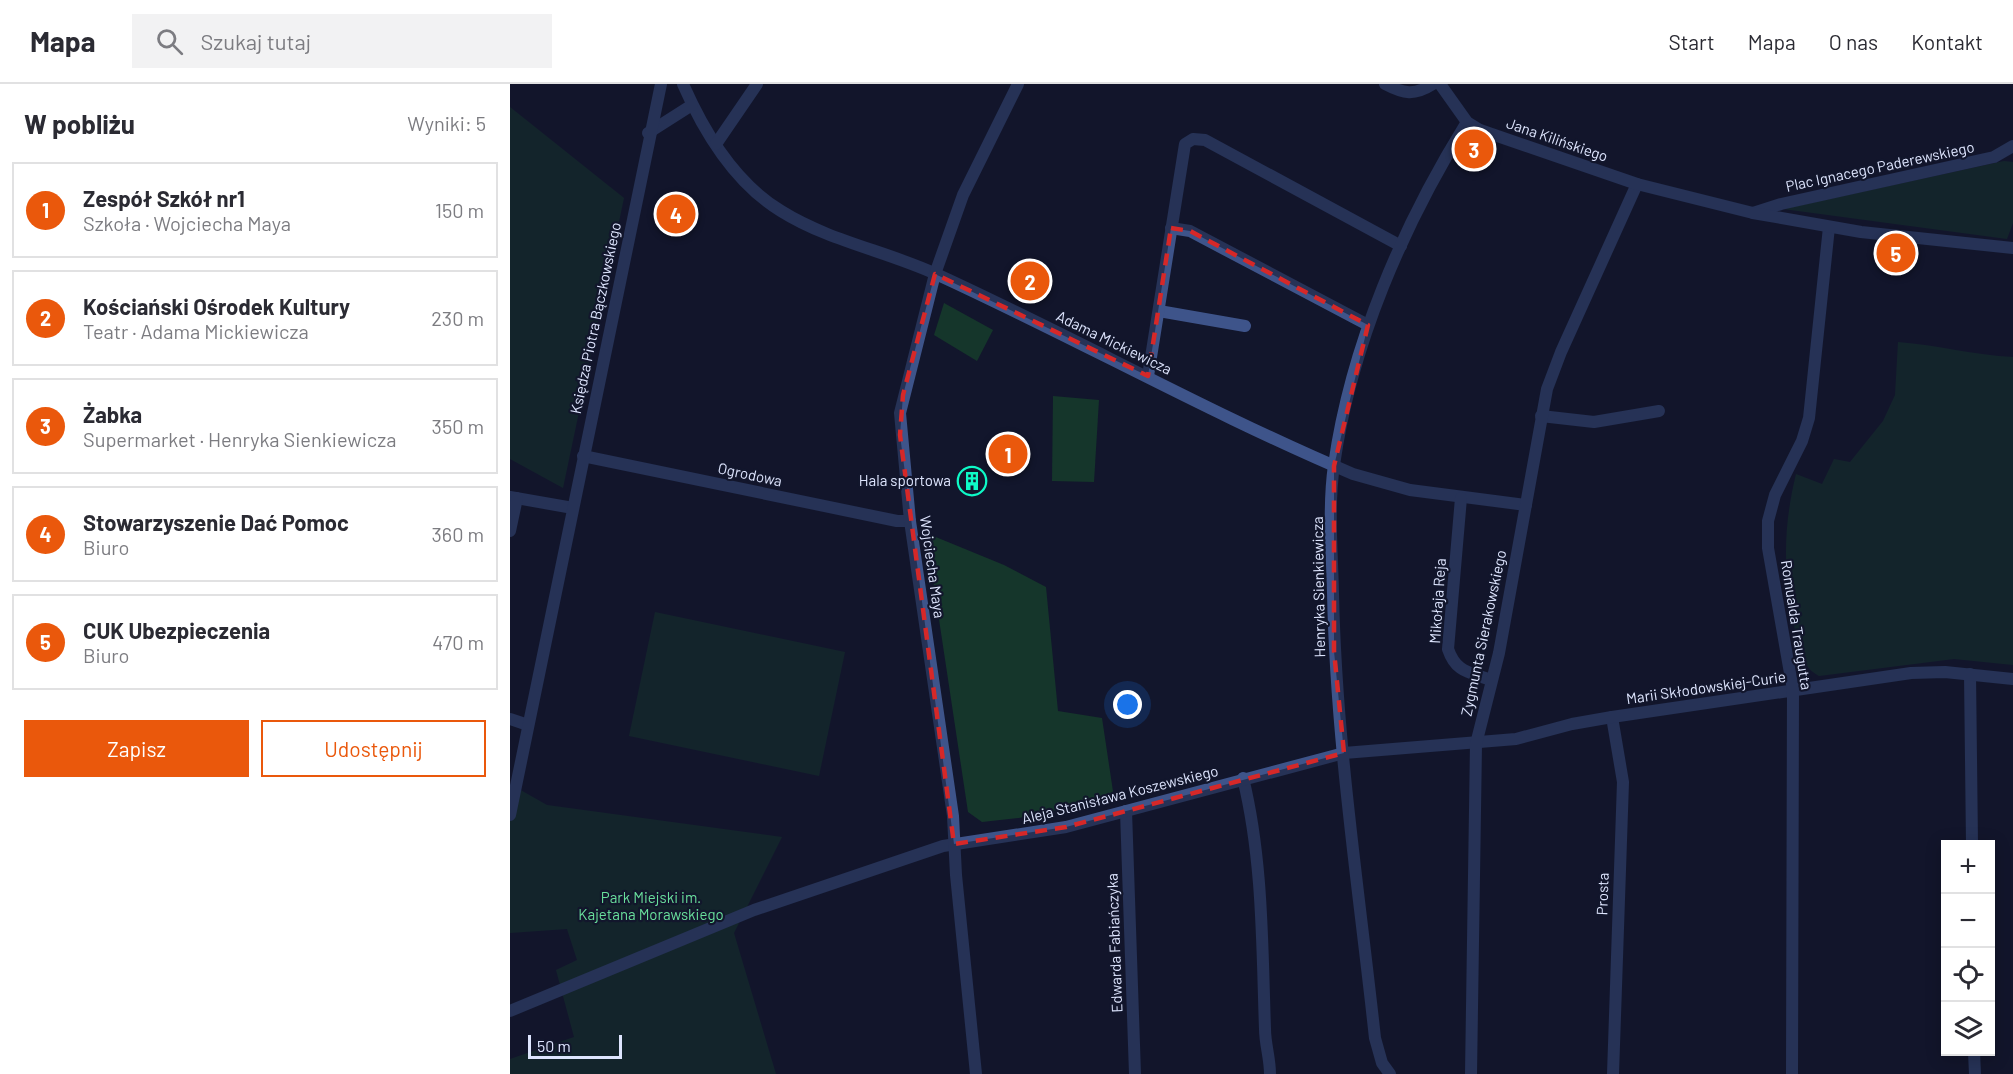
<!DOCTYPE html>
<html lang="pl">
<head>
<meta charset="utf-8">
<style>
	body { margin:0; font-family:Barlow,sans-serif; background:#f2f2f3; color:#2b2b33 }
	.controls { position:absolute; right:18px; bottom:18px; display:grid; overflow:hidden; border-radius:0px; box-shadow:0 3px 15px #0003 }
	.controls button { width:54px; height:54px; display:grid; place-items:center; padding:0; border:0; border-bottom:2px solid #e1e1e2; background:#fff; color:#2b2b33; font:30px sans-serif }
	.scale { position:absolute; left:18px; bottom:15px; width:94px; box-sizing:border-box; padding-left:6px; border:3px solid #dee5fe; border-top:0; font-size:16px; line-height:21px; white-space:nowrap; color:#dee5fe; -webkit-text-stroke:4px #12162c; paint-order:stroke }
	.you { position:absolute; left:618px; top:621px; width:21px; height:21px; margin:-15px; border:4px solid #fff; border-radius:50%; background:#1a73e8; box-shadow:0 0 0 9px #1a73e833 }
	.badge { display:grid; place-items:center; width:39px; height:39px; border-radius:50%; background:#ea580c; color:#fff; font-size:20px; font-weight:700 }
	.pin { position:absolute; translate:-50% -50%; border:3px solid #fff; box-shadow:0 2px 6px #0006 }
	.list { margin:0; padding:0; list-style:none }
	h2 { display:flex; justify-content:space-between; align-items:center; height:78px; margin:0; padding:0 24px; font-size:26px }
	h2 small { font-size:20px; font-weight:400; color:#7c7c81 }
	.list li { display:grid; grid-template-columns:39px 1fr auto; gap:18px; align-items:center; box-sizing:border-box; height:96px; margin:0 12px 12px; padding:0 12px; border:2px solid #e1e1e2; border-radius:0px }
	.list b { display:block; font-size:22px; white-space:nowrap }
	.list p { margin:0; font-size:20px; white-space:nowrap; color:#7c7c81 }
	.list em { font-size:20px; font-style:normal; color:#7c7c81 }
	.actions { display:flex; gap:12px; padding:18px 24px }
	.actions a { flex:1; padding:14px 0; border:2px solid #ea580c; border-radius:0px; text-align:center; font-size:21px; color:#ea580c }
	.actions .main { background:#ea580c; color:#fff }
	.icon { flex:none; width:33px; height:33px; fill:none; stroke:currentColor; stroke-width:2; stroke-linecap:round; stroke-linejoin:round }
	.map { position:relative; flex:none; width:1503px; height:990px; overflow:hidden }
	header { display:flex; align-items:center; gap:36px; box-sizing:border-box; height:84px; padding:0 30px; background:#fff; border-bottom:2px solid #e1e1e2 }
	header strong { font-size:28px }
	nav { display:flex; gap:33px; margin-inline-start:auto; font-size:21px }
	.search { width:420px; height:54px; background:#f2f2f3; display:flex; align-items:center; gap:15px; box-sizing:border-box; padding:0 21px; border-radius:0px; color:#7c7c81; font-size:22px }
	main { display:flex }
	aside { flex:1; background:#fff }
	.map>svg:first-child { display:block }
	.green { fill:#15362b }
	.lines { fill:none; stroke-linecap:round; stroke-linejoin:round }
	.minor { stroke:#3e548a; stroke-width:12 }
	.tertiary { stroke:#3e548a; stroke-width:12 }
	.marked { fill:none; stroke:#d62828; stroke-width:4.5; stroke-dasharray:12 8; stroke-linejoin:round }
	.labels { text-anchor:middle; stroke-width:4.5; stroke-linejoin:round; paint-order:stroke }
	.street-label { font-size:15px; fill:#dee5fe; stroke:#12162c }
	.poi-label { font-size:15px; fill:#dee5fe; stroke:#12162c; text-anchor:end }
	.park-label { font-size:15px; fill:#69df9c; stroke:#12162c }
</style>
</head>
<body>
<header>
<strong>Mapa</strong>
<div class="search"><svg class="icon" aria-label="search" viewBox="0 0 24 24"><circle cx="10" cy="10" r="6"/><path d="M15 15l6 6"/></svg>Szukaj tutaj</div>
<nav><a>Start</a><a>Mapa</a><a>O nas</a><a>Kontakt</a></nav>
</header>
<main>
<aside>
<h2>W pobliżu<small>Wyniki: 5</small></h2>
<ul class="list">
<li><span class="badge">1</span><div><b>Zespół Szkół nr1</b><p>Szkoła · Wojciecha Maya</p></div><em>150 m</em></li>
<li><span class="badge">2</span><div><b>Kościański Ośrodek Kultury</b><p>Teatr · Adama Mickiewicza</p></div><em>230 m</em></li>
<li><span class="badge">3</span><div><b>Żabka</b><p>Supermarket · Henryka Sienkiewicza</p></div><em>350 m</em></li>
<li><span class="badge">4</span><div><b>Stowarzyszenie Dać Pomoc</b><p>Biuro</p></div><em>360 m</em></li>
<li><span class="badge">5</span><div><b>CUK Ubezpieczenia</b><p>Biuro</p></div><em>470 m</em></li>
</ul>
<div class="actions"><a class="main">Zapisz</a><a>Udostępnij</a></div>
</aside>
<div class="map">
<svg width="1503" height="990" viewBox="0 0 1503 990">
	<rect width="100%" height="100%" fill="#12162c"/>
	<g class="green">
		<path d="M0,23L114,114L53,404L0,375Z"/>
		<path d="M1494,77L1503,78V139L1497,155L1273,125Z"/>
		<path d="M434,219L483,246L467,277L424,251Z"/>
		<path d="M1388,258C1427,261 1464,271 1503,273V581L1444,575L1309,592C1289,581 1288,562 1284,541C1273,487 1273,444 1286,390L1312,400L1324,375L1340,378L1373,337L1385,311Z"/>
		<path d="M543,312L589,316L584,398L542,397Z"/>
		<path d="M416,449L494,481L536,503L548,627L592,634L604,714L509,734L472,738L458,728Z"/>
		<path d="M145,528L335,568L309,692L119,652Z"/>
		<path d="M0,700L37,721L272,753L224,849L266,990H0V975L64,953L46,886L67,876L57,845L0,849Z"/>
	</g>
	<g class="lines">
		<g class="minor">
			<path d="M173,0C194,48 225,99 271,127C319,157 376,167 426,190C566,254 701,330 843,390L900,406L1016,421"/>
			<path d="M138,49L182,21"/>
			<path d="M206,60L247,0"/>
			<path d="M1243,129L1271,120L1484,73L1503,62"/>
			<path d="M661,144L680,147L858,241"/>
			<path d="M649,227L735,242"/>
			<path d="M638,292L675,60L683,55L695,56L891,162"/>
			<path d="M1031,332L1084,338L1149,327"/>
			<path d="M73,372L387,437H400"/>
			<path d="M0,413L63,424"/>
			<path d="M951,414L938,565C946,589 960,588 981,596"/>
			<path d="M0,447L7,414"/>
			<path d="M1460,590L1462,760"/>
			<path d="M1102,633L1113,698L1103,990"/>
			<path d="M0,635L18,641"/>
			<path d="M733,694C753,776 752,861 755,945C755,960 760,974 760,990"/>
			<path d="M616,727L625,990"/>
			<path d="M0,731L151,0"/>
			<path d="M0,927L244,826L433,762L556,743L834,669L1006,655L1062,640L1102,633L1401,589L1435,588L1503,595"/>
			<path d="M1464,968L1465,990"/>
			<path d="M466,990L446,791L443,732L400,437L390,329L425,190L453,111L508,0"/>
			<path d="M880,990L872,979L865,954C849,806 826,658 823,509C822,467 818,423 824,381C841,261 893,141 957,38"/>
			<path d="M961,990L966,660L989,569L1037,305L1051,268L1127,100"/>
			<path d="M1282,990L1283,606L1258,464V437L1265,411L1292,357L1299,334L1319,143"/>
		</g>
		<g class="tertiary">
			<path d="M875,0C894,10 904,12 923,0"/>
			<path d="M930,0L957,38L970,46L1127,100L1243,129L1351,148L1503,164"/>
		</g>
	</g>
	<path d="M0 0H1503V990H0ZM661,144L680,147L858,241L824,382V567L834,669L556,743L444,760L390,351L393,311L425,190L638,292Z" fill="#12162c" fill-opacity=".55" fill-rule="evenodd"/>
	<path class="marked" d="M661,144L680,147L858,241L824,382V567L834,669L556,743L444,760L390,351L393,311L425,190L638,292Z"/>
	<defs>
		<g id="building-ring" transform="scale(1.5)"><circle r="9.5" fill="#12162c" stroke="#0efac7" stroke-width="1.5"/><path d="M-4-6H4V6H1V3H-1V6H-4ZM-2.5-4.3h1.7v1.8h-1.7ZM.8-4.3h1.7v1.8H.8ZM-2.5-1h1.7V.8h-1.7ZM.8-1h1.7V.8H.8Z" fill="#0efac7"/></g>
	</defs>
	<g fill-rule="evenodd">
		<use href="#building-ring" x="462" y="397"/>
	</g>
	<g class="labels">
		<g class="street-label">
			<text transform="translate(1047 56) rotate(19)" y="5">Jana Kilińskiego</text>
			<text transform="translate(1370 83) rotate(-12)" y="5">Plac Ignacego Paderewskiego</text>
			<text transform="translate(86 234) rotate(-78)" y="5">Księdza Piotra Bączkowskiego</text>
			<text transform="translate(604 259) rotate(26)" y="5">Adama Mickiewicza</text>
			<text transform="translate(240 391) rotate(12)" y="5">Ogrodowa</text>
			<text transform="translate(422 483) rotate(82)" y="5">Wojciecha Maya</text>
			<text transform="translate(809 503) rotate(-91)" y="5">Henryka Sienkiewicza</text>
			<text transform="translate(928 517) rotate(-86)" y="5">Mikołaja Reja</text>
			<text transform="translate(1286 541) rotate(81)" y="5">Romualda Traugutta</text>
			<text transform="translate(974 549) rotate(-78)" y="5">Zygmunta Sierakowskiego</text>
			<text transform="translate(1196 604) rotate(-8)" y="5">Marii Skłodowskiej-Curie</text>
			<text transform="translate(610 711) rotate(-14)" y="5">Aleja Stanisława Koszewskiego</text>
			<text transform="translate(1093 810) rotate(-88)" y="5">Prosta</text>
			<text transform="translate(605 859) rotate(-92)" y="5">Edwarda Fabiańczyka</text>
		</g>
		<g class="poi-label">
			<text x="441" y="402">Hala sportowa</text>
		</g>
		<g class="park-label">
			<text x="141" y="819">Park Miejski im.<tspan x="141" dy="17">Kajetana Morawskiego</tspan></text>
		</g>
	</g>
</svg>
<div class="controls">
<button>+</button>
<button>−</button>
<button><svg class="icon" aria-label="locate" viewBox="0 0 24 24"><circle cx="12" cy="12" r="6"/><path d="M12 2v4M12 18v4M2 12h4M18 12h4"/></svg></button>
<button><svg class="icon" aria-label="layers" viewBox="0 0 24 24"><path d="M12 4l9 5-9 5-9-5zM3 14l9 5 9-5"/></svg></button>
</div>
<div class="scale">50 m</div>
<div class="you"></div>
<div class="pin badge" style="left:498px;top:370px">1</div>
<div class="pin badge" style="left:520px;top:197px">2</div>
<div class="pin badge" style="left:964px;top:65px">3</div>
<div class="pin badge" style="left:166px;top:130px">4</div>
<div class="pin badge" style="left:1386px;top:169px">5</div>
</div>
</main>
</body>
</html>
